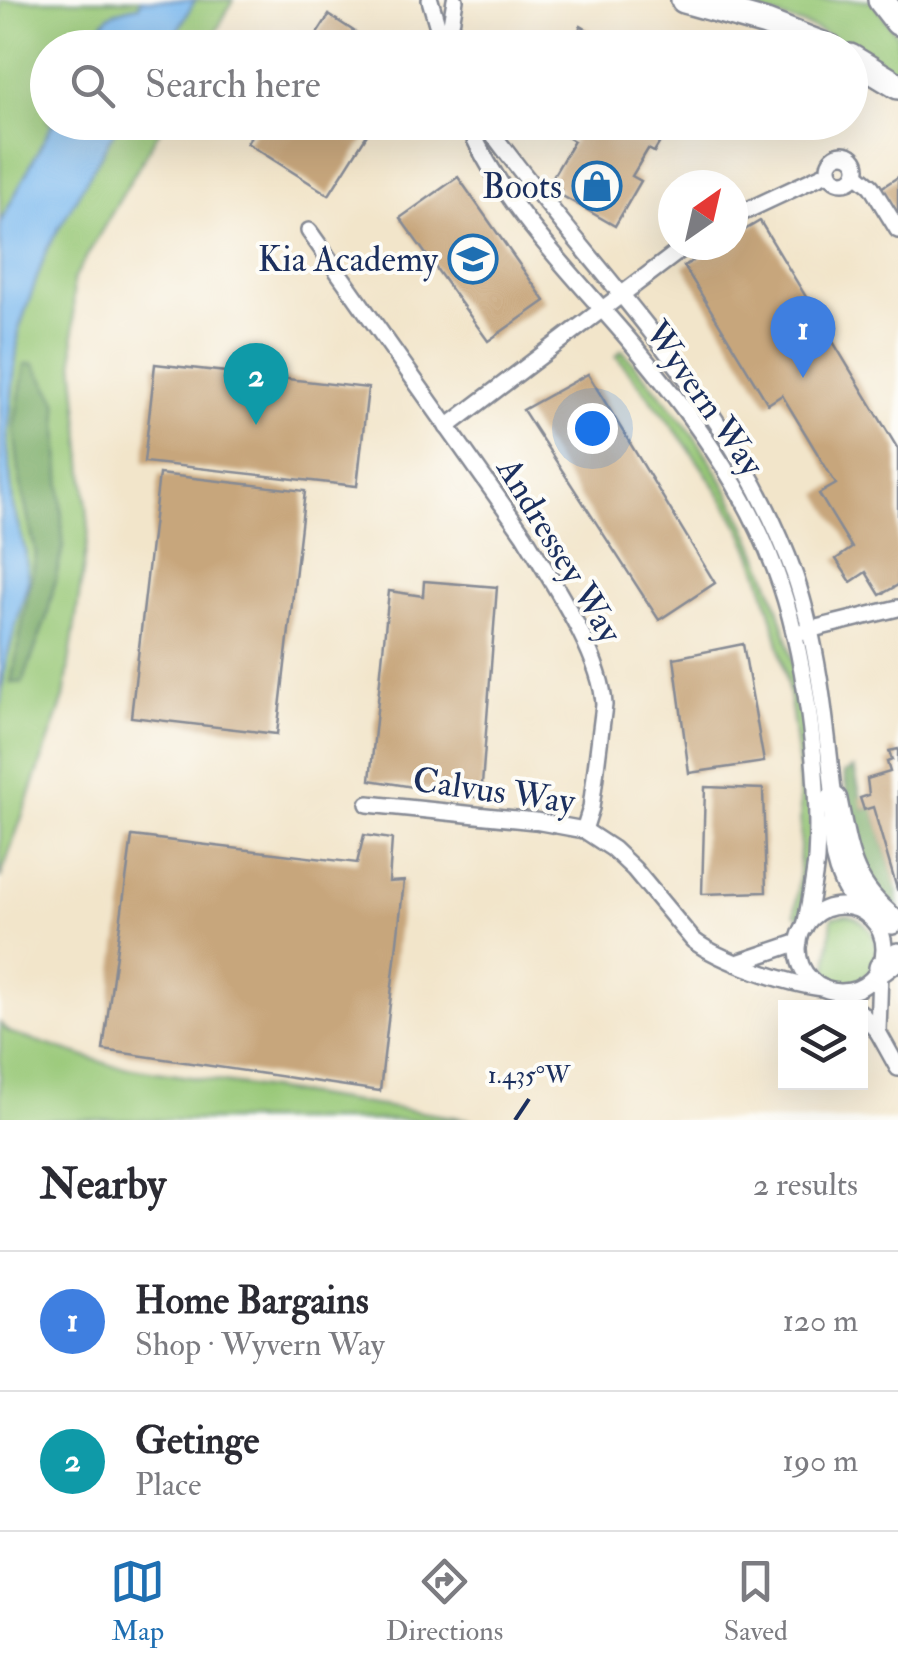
<!DOCTYPE html>
<html lang="en">
<head>
<meta charset="utf-8">
<style>
	body { margin:0; font-family:"IM FELL Double Pica",serif; background:#f7f7f7; color:#2b2b33 }
	.controls { position:absolute; right:30px; bottom:30px; display:grid; overflow:hidden; border-radius:0px; box-shadow:0 10px 40px #0002 }
	.controls button { width:90px; height:90px; display:grid; place-items:center; padding:0; border:0; border-bottom:2px solid #e1e1e2; background:#fff; color:#2b2b33; font:50px sans-serif }
	.compass { position:absolute; left:658px; top:170px; width:90px; height:90px; border-radius:50%; background:#fff; box-shadow:0 10px 40px #0002; rotate:34deg }
	.you { position:absolute; left:592px; top:428px; width:35px; height:35px; margin:-25px; border:8px solid #fff; border-radius:50%; background:#1a73e8; box-shadow:0 0 0 15px #1a73e833 }
	.badge { display:grid; place-items:center; width:65px; height:65px; border-radius:50%; background:#1f6fb2; color:#fff; font-size:32px; font-weight:700 }
	.pin { position:absolute; translate:-50% -82px; filter:drop-shadow(0 2px 5px #0008) }
	.pin::after { content:''; position:absolute; top:52px; width:35px; height:30px; background:inherit; clip-path:polygon(0 0,100% 0,50% 100%) }
	.list { margin:0; padding:0; list-style:none }
	h2 { display:flex; justify-content:space-between; align-items:center; height:130px; margin:0; padding:0 40px; font-size:42px }
	h2 small { font-size:32px; font-weight:400; color:#7c7c81 }
	.list li { display:grid; grid-template-columns:65px 1fr auto; gap:30px; align-items:center; box-sizing:border-box; height:140px; padding:0 40px; border-top:2px solid #e1e1e2 }
	.list b { display:block; font-size:38px; white-space:nowrap }
	.list p { margin:0; font-size:32px; white-space:nowrap; color:#7c7c81 }
	.list em { font-size:32px; font-style:normal; color:#7c7c81 }
	.icon { flex:none; width:55px; height:55px; fill:none; stroke:currentColor; stroke-width:2; stroke-linecap:round; stroke-linejoin:round }
	.map { position:relative; flex:none; width:898px; height:1120px; overflow:hidden }
	.search { position:absolute; background:#fff; box-shadow:0 10px 40px #0002; left:30px; right:30px; top:30px; height:110px; display:flex; align-items:center; gap:25px; box-sizing:border-box; padding:0 35px; border-radius:55px; color:#7c7c81; font-size:38px }
	.sheet { height:410px; background:#fff }
	nav { display:flex; justify-content:space-around; align-items:center; box-sizing:border-box; height:140px; border-top:2px solid #e1e1e2; background:#fff; font-size:28px; color:#7c7c81 }
	nav a { display:grid; justify-items:center; gap:5px }
	nav .on { color:#1f6fb2 }
	.map>svg:first-child { display:block }
	.green { fill:#98c877; stroke:#5a7c6a; stroke-width:2.5; fill-rule:evenodd }
	.forest { fill:#7aac68; stroke:#4a6e63; stroke-width:2.5 }
	.water { fill:#7cb9ef; stroke:#4c74a6; stroke-width:2.5 }
	.building { fill:#c7a67c }
	.lines { fill:none; stroke-linecap:round; stroke-linejoin:round }
	.minor-casing { stroke:#868a94; stroke-width:20 }
	.highway-casing { stroke:#868a94; stroke-width:30 }
	.minor { stroke:#fff; stroke-width:15 }
	.highway { stroke:#fff; stroke-width:25 }
	.ticks { fill:none; stroke:#1b2f5e; stroke-width:4 }
	.labels { text-anchor:middle; stroke-width:8; stroke-linejoin:round; paint-order:stroke }
	.poi-label { font-size:35px; fill:#1b2f5e; stroke:#fdfcf7; text-anchor:end }
	.street-label { font-size:35px; fill:#1b2f5e; stroke:#fdfcf7 }
	.ticks-label { font-size:25px; text-anchor:middle; fill:#1b2f5e; stroke:#fdfcf7; stroke-width:8; stroke-linejoin:round; paint-order:stroke }
</style>
</head>
<body>
<div class="map">
<svg width="898" height="1120" viewBox="0 0 898 1120">
	<rect width="100%" height="100%" fill="#fdfcf7"/>
	<filter id="ink" filterUnits="userSpaceOnUse"><feTurbulence type="fractalNoise" baseFrequency=".01" numOctaves="2"/><feDisplacementMap in="SourceGraphic" scale="20" xChannelSelector="R" yChannelSelector="G"/><feConvolveMatrix kernelMatrix="1 2 1 2 8 2 1 2 1" color-interpolation-filters="sRGB"/></filter>
	<filter id="wash" filterUnits="userSpaceOnUse"><feTurbulence type="fractalNoise" baseFrequency=".0048" numOctaves="4" result="noise"/><feDisplacementMap in="SourceGraphic" scale="40" xChannelSelector="R" yChannelSelector="G"/><feGaussianBlur stdDeviation="2.25" result="paint"/><feColorMatrix in="noise" values="0 0 0 0 0 0 0 0 0 0 0 0 0 0 0 0 0 1.4 0 .05"/><feComposite in="paint" operator="in"/></filter>
	<g filter="url(#wash)">
		<rect width="100%" height="100%" fill="#f2e5ca"/>
		<g class="green">
			<path d="M0,0H141L139,6C105,12 106,16 91,47L48,48V122L53,123L0,223Z"/>
			<path d="M195,0H233L208,47L168,48Z"/>
			<path d="M731,0H872L898,36V77C838,31 793,19 721,2Z"/>
			<path d="M119,123H164L73,280L74,360L89,530L64,698L0,879V704L5,665L28,582L25,550L13,507L7,441L19,329L47,249ZM20,481L63,546L47,616L23,682L11,683L36,554Z"/>
			<path d="M622,350C652,385 684,419 708,457C791,590 831,763 801,918L795,914C807,818 799,726 776,632C767,598 757,561 741,530C706,466 662,412 616,356Z"/>
			<path d="M847,915C898,928 878,1002 826,980L832,917Z"/>
			<path d="M0,1023L8,1032L111,1065L473,1120H0Z"/>
		</g>
		<g class="forest">
			<path d="M25,364H34L57,401L63,546L47,616L23,682L11,683L36,554L20,481L14,427Z"/>
			<path d="M854,768L864,810L873,807L898,892V909C854,883 852,819 844,773Z"/>
		</g>
		<g class="water">
			<path d="M141,0H195L168,47H91C104,18 107,11 139,6Z"/>
			<path d="M53,123H119L47,249L19,329L7,441L13,507L25,550L28,581L5,665L0,704V223Z"/>
		</g>
		<g id="blocks">
			<g class="building">
				<path d="M329,15L380,48H308Z"/>
				<path d="M581,26L618,48H568Z"/>
				<path d="M260,122H375L329,195L247,143Z"/>
				<path d="M541,122H672L654,152L648,149L632,176L641,181L615,226L559,194L561,190L549,183L574,141Z"/>
				<path d="M458,177L545,301L488,341L400,218Z"/>
				<path d="M898,177V216L881,188Z"/>
				<path d="M760,221L898,449V585L880,595L866,572L851,582L836,559L852,548L819,494L836,484L782,395L768,404L684,266L720,245H733V237Z"/>
				<path d="M155,364L368,388L357,486L144,462Z"/>
				<path d="M588,374L715,583L659,620L523,410Z"/>
				<path d="M159,474L305,491L277,734L131,717Z"/>
				<path d="M424,581L497,587L481,798L370,780L389,591L423,596Z"/>
				<path d="M743,644L764,762L689,773L674,658Z"/>
				<path d="M898,749V888L897,889L873,807L864,810L860,798L869,795L867,779L890,772L887,762L892,760L889,751Z"/>
				<path d="M705,787L763,789L766,892L702,894Z"/>
				<path d="M364,835L392,839L389,882L404,881L380,1091L103,1050L132,836L357,863Z"/>
			</g>
		</g>
	</g>
	<g filter="url(#ink)">
		<use href="#blocks" fill-opacity="0" stroke="#868a94" stroke-width="2.5"/>
		<g class="lines">
			<g class="minor-casing">
				<g id="minor">
					<path d="M430,0L444,48"/>
					<path d="M447,48L455,0"/>
					<path d="M467,122C503,206 571,272 629,340C687,409 743,483 775,569C805,648 821,775 816,860C814,882 809,905 805,927"/>
					<path d="M484,122C591,271 733,399 795,576C819,647 826,726 834,800C827,842 832,875 858,909"/>
					<circle cx="843" cy="168" r="14"/>
					<path d="M856,174L871,186L898,230"/>
					<path d="M733,217L829,172"/>
					<path d="M309,231L524,535C550,579 602,655 604,705L591,808L584,830"/>
					<path d="M447,427L687,245"/>
					<path d="M800,632L898,608"/>
					<path d="M368,804L535,821L584,830L613,849L634,869L693,940C720,961 788,984 823,988"/>
					<circle cx="841" cy="949" r="43"/>
					<path d="M740,962L799,942"/>
					<path d="M860,1012L878,1032L898,1068"/>
					<path d="M878,1032L880,971"/>
				</g>
			</g>
			<g class="highway-casing">
				<g id="highway">
					<path d="M684,0L766,23L830,48"/>
					<path d="M881,0L898,22"/>
					<path d="M850,57L898,86"/>
					<path d="M834,800C845,853 847,885 892,921"/>
					<path d="M882,968L898,956"/>
				</g>
			</g>
			<use href="#minor" class="minor"/>
			<use href="#highway" class="highway"/>
		</g>
	</g>
	<path class="ticks" d="M515,1120L529,1099"/>
	<defs>
		<g id="shop-ring" transform="scale(2.5)"><circle r="9.5" fill="#fdfcf7" stroke="#1f6fb2" stroke-width="1.5"/><path d="M-5-2.5h2.3a2.7 3.5 0 0 1 5.4 0H5L5.5 6h-11ZM-1.5-2.5h3a1.5 2.3 0 0 0-3 0Z" fill="#1f6fb2"/></g>
		<g id="university-ring" transform="scale(2.5)"><circle r="9.5" fill="#fdfcf7" stroke="#1f6fb2" stroke-width="1.5"/><path d="M0-5L7-2L0 1L-7-2ZM-4 1L0 2.5L4 1V4Q0 6-4 4Z" fill="#1f6fb2"/></g>
	</defs>
	<g fill-rule="evenodd">
		<use href="#shop-ring" x="597" y="186"/>
		<use href="#university-ring" x="473" y="259"/>
	</g>
	<g class="labels">
		<g class="poi-label">
			<text x="562" y="198">Boots</text>
			<text x="438" y="271">Kia Academy</text>
		</g>
		<g class="street-label">
			<text transform="translate(705 398) rotate(55)" y="12">Wyvern Way</text>
			<text transform="translate(560 550) rotate(59)" y="12">Andressey Way</text>
			<text transform="translate(494 790) rotate(8)" y="12">Calvus Way</text>
		</g>
	</g>
	<g class="ticks-label">
		<text x="529" y="1083">1.435°W</text>
	</g>
</svg>
<div class="controls">
<button><svg class="icon" aria-label="layers" viewBox="0 0 24 24"><path d="M12 4l9 5-9 5-9-5zM3 14l9 5 9-5"/></svg></button>
</div>
<svg class="compass" viewBox="-18 -18 36 36"><path d="M0-13l5 13h-10z" fill="#e53935"/><path d="M0 13l5-13h-10z" fill="#7c7c81"/></svg>
<div class="you"></div>
<div class="pin badge" style="left:803px;top:378px;background:#3f7fe0">1</div>
<div class="pin badge" style="left:256px;top:425px;background:#0f9aa8">2</div>
<div class="search"><svg class="icon" aria-label="search" viewBox="0 0 24 24"><circle cx="10" cy="10" r="6"/><path d="M15 15l6 6"/></svg>Search here</div>
</div>
<section class="sheet">
<h2>Nearby<small>2 results</small></h2>
<ul class="list">
<li><span class="badge" style="background:#3f7fe0">1</span><div><b>Home Bargains</b><p>Shop · Wyvern Way</p></div><em>120 m</em></li>
<li><span class="badge" style="background:#0f9aa8">2</span><div><b>Getinge</b><p>Place</p></div><em>190 m</em></li>
</ul>
</section>
<nav>
<a class="on"><svg class="icon" aria-label="map" viewBox="0 0 24 24"><path d="M3 6l6-2 6 2 6-2v14l-6 2-6-2-6 2zM9 4v14M15 6v14"/></svg>Map</a>
<a><svg class="icon" aria-label="directions" viewBox="0 0 24 24"><path d="M12 3l9 9-9 9-9-9zM9 14v-3h6M13 9l2 2-2 2"/></svg>Directions</a>
<a><svg class="icon" aria-label="saved" viewBox="0 0 24 24"><path d="M7 4h10v16l-5-4-5 4z"/></svg>Saved</a>
</nav>
</body>
</html>
